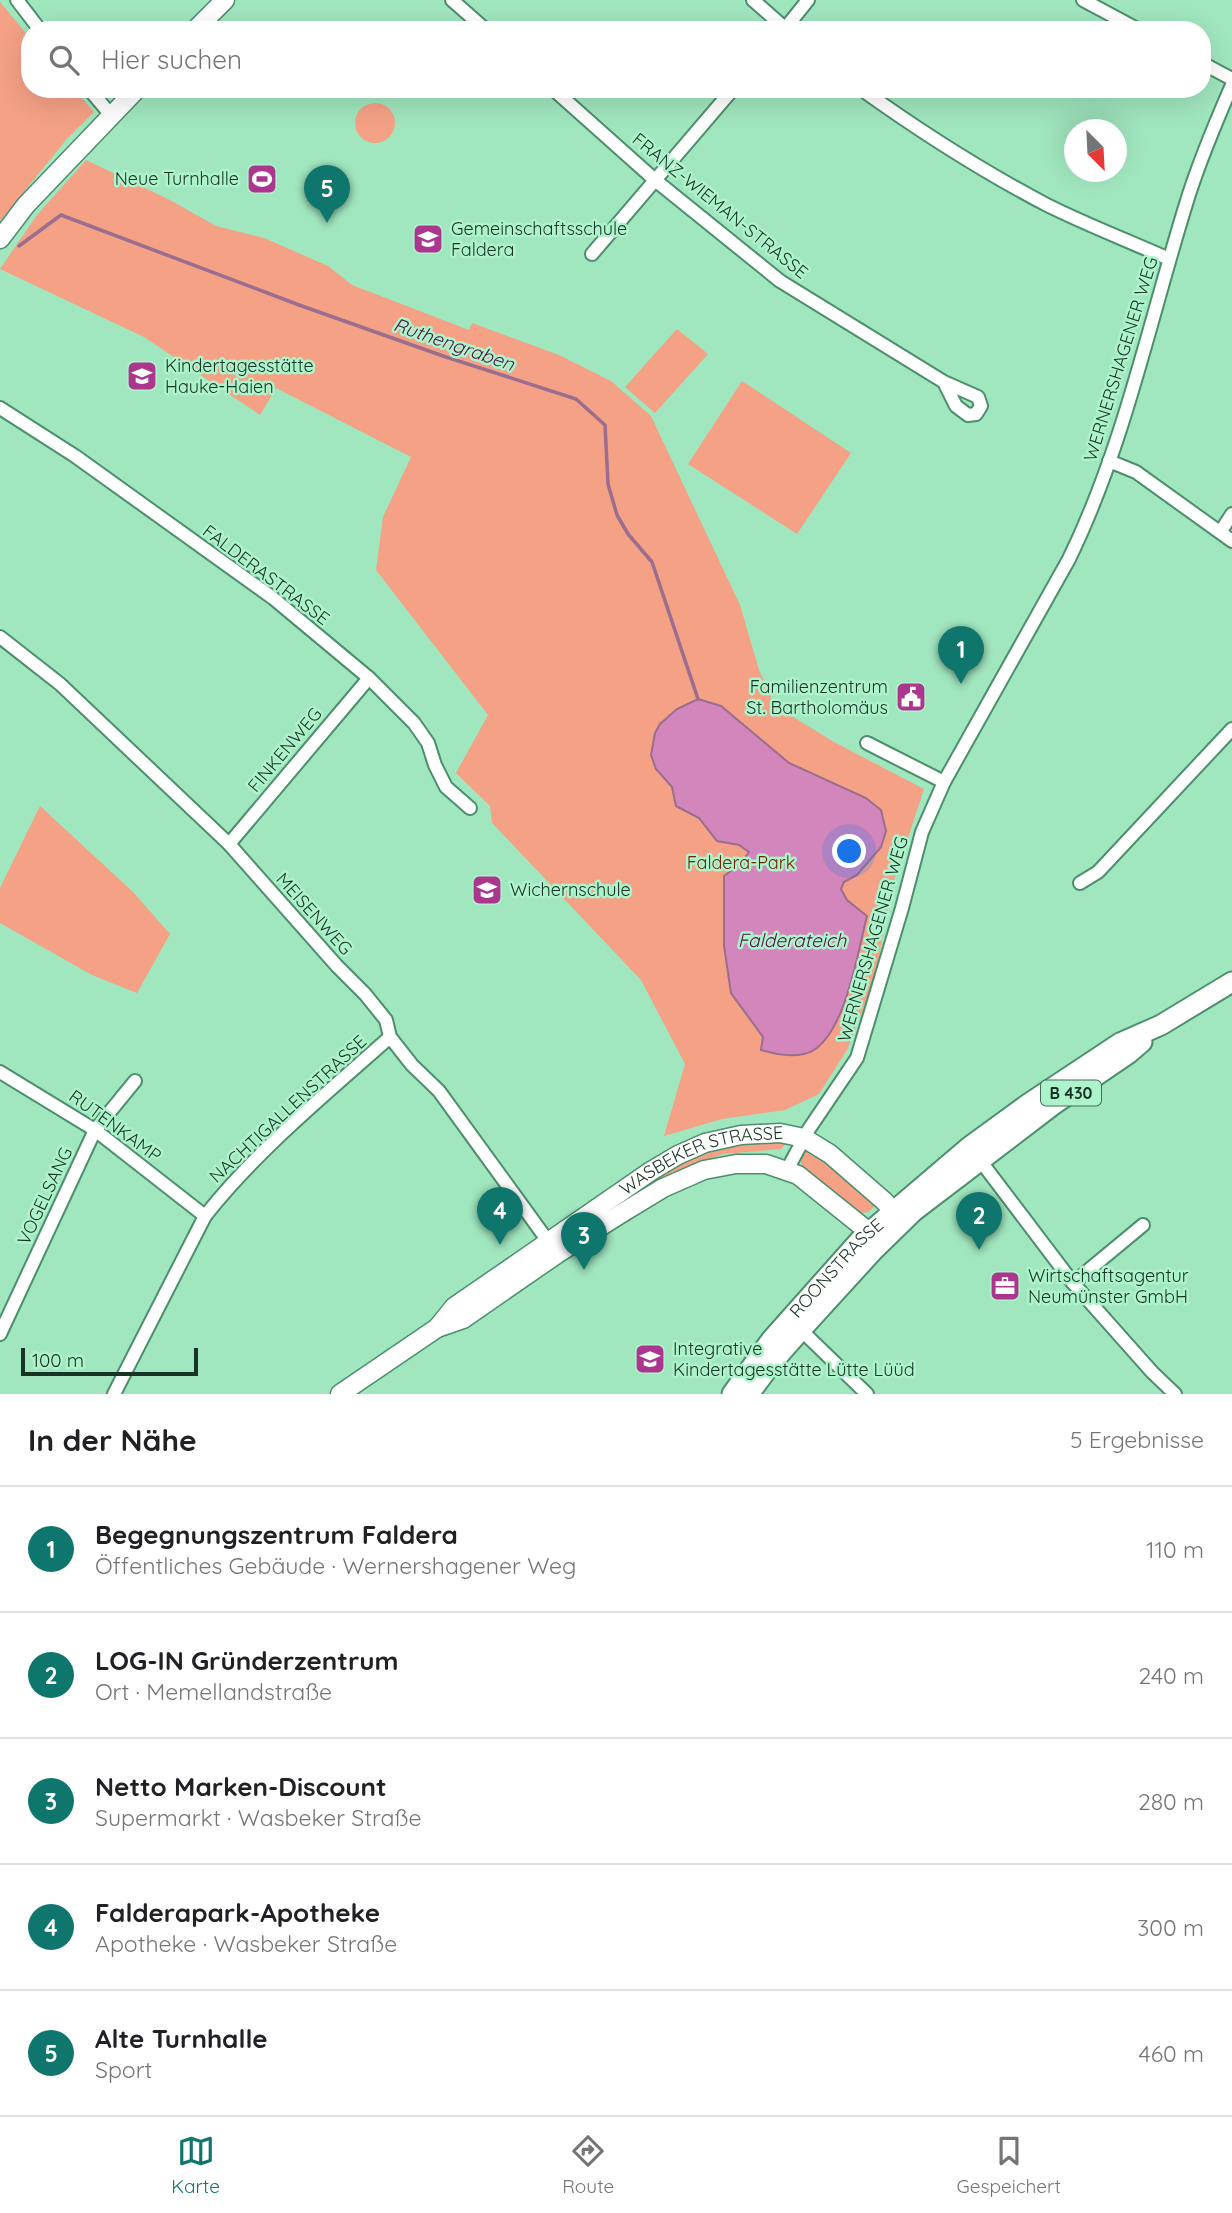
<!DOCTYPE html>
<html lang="de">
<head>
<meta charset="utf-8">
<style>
	body { margin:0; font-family:Quicksand,sans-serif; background:#f2f2f2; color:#202124 }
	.compass { position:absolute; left:1064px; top:119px; width:63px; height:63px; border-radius:50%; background:#fff; box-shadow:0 7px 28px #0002; rotate:156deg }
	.scale { position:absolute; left:21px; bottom:18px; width:177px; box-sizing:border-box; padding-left:7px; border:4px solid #183425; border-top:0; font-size:19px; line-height:24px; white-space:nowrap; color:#183425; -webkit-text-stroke:5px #adf3cb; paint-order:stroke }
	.you { position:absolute; left:850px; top:852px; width:24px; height:24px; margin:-18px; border:5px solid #fff; border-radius:50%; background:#1a73e8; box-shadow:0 0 0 10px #1a73e833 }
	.badge { display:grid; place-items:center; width:46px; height:46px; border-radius:50%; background:#0f766e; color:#fff; font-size:23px; font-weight:700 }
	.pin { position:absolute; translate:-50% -58px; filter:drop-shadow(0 2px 4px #0008) }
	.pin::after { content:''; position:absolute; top:37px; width:24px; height:21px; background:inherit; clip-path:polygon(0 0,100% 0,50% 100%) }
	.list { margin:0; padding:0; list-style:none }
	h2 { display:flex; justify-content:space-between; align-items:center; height:91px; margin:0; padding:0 28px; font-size:30px }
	h2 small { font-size:23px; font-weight:400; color:#757577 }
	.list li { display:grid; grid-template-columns:46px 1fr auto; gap:21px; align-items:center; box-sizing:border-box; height:126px; padding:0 28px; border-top:2px solid #e0e0e0 }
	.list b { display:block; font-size:26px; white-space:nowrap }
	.list p { margin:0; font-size:23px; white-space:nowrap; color:#757577 }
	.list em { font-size:23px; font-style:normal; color:#757577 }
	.icon { flex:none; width:38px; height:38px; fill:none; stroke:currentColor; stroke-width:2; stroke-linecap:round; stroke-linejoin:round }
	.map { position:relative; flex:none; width:1232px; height:1394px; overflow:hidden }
	.search { position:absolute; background:#fff; box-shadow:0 7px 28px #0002; left:21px; right:21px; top:21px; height:77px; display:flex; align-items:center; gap:18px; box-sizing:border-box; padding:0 24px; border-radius:28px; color:#757577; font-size:26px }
	.sheet { height:721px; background:#fff }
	nav { display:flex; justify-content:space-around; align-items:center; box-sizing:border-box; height:98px; border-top:2px solid #e0e0e0; background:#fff; font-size:19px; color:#757577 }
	nav a { display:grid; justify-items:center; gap:4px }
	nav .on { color:#0f766e }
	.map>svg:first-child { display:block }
	.green { fill:#f4a185 }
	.water { fill:#d386bb; stroke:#9b6d8e; stroke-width:2 }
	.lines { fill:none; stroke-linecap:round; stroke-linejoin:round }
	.stream { stroke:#9b6d8e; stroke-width:3.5 }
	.street-casing { stroke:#4b8f6b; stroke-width:16 }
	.secondary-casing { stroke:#4b8f6b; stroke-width:21 }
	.primary-casing { stroke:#4b8f6b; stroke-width:23 }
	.street { stroke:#fff; stroke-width:12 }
	.secondary { stroke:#fff; stroke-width:18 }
	.primary { stroke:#fff; stroke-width:19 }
	.labels { text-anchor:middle; stroke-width:5; stroke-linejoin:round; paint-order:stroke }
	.shield { fill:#adf3cb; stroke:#456d57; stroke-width:2 }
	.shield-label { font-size:16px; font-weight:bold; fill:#183425 }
	.poi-label { font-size:18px; fill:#183425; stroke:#adf3cb; text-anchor:start }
	.street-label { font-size:18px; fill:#183425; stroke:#adf3cb }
	.park-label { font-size:18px; fill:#712302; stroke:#adf3cb }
	.water-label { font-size:19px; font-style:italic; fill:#540f44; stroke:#adf3cb }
</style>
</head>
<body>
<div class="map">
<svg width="1232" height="1394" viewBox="0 0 1232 1394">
	<rect width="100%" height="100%" fill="#a0e6bf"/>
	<g class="green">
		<path d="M0,2L30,38V89H74L94,112L66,140L0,221Z"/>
		<circle cx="375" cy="123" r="20"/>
		<path d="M86,160L170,200L216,226L264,238L328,266L352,285L469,330L472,323L559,355L611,381L651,416L740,605L759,670L775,706L834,742L924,789L892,886L875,978L847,1050L819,1094L785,1110L722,1119L664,1136L685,1064L641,980L492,823L490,806L456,773L488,715L376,570L383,517L411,457L276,388L260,415L144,337L0,269L37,215Z"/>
		<path d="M677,329L708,354L655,413L625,387Z"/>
		<path d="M742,381L851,453L797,534L688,464Z"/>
		<path d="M40,806L133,892L170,934L137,993L92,975L0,923V888Z"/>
		<path d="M735,1140H789L781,1149L723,1154L671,1173L590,1224L669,1166Z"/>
		<path d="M811,1149L874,1200L875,1205L869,1212L861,1213L801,1166V1155L805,1150Z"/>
	</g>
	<path class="water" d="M698,699L721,706L789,763L866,798L881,810L886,831L881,847L857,875L844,882L841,889L847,900L867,916C858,950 844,1046 804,1054C790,1057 774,1054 761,1050L763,1037L731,993L724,946V876L740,864L749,852L739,845L717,841L699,818L676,806L672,787L656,769L651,755L655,733L660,724L677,709Z"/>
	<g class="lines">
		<path class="stream" d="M19,246L61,215L299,305L446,357L576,399L605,425L608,484L617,515L628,534L652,562L698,699"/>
		<g class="street-casing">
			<g id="street">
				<path d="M17,0L40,30"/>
				<path d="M452,0L486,30"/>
				<path d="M753,0L787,30"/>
				<path d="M1083,0L1139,30"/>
				<path d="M784,30L808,0"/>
				<path d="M1202,63L1232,79"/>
				<path d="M89,89L111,115"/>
				<path d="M553,89L655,180L780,281L944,382L978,397L981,406L976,414L968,415L956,406L944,382"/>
				<path d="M861,89C921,132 982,171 1047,205C1087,225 1129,241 1169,259"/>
				<path d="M592,254L733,89"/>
				<path d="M0,408L75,456L273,598L369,678L414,723L428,743L435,765L446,787L470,808"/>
				<path d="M1109,461L1136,472L1232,541"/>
				<path d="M1221,531L1232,514"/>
				<path d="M0,637L60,684L229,844L337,966L365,994L386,1020L390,1037L412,1065L439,1091L553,1248"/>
				<path d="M867,743L944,782"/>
				<path d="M229,844L369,678"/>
				<path d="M1080,883L1098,872L1232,729"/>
				<path d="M0,1072L95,1130L205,1216"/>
				<path d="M976,1155L1073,1283L1152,1372L1175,1394"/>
				<path d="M787,1170L809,1129L857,1058L902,908L922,832L944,782L1069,559C1124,446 1149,323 1186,204C1198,164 1215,124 1232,85"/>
				<path d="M1073,1283L1143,1225"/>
				<path d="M801,1330L867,1394"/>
				<path d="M0,1334L95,1130L135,1081"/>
				<path d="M114,1394L205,1216C257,1150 327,1093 390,1037"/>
			</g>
		</g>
		<g class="secondary-casing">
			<g id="secondary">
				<path d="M195,30L225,0"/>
				<path d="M0,239L26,205L137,89"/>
				<path d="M437,1328L463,1319L557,1254L622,1213L663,1188L704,1170L736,1164H766L798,1175L869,1232L883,1235"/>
				<path id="s1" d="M340,1394L437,1328L454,1307L651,1171L678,1155L705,1143L741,1135L780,1133L804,1138L830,1154L884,1201L893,1211L896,1225"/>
			</g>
		</g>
		<g class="primary-casing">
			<g id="primary">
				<path id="s2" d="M732,1394L771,1340L860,1240L969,1147L1028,1104L1120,1043L1161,1025L1232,982"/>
				<path d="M749,1394L772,1363L801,1330L873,1251L914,1211L1053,1105L1128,1054L1142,1042"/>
			</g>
		</g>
		<use href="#street" class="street"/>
		<use href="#secondary" class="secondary"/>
		<use href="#primary" class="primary"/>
	</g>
	<defs>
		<g id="stadium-square" transform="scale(1.575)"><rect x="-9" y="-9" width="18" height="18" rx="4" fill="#ac368e" stroke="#adf3cb"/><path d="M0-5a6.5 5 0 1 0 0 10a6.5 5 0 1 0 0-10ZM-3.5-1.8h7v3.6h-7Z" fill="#fff"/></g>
		<g id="school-square" transform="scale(1.575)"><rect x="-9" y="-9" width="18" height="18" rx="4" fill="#ac368e" stroke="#adf3cb"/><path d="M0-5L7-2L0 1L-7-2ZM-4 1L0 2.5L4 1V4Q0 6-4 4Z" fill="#fff"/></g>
		<g id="civic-square" transform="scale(1.575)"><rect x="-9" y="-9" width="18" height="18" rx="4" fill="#ac368e" stroke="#adf3cb"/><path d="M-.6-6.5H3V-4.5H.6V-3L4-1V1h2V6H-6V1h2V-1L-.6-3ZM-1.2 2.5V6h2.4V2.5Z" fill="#fff"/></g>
		<g id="office-square" transform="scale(1.575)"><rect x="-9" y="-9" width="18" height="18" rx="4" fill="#ac368e" stroke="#adf3cb"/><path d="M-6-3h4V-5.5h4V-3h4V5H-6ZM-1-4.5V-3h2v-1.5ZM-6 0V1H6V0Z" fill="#fff"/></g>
	</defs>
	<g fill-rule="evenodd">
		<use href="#stadium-square" x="262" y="179"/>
		<use href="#school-square" x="428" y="239"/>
		<use href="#school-square" x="142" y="376"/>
		<use href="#civic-square" x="911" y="697"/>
		<use href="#school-square" x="487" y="890"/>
		<use href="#office-square" x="1005" y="1286"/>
		<use href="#school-square" x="650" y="1359"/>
	</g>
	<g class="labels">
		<rect class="shield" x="1041" y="1080.5" width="60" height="25" rx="5"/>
		<g class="shield-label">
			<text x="1071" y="1099">B 430</text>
		</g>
		<g class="poi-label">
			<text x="239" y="185" text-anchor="end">Neue Turnhalle</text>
			<text x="451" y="235">Gemeinschaftsschule<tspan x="451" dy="21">Faldera</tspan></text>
			<text x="165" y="372">Kindertagesstätte<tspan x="165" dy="21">Hauke-Haien</tspan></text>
			<text x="888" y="693" text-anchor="end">Familienzentrum<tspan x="888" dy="21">St. Bartholomäus</tspan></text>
			<text x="510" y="896">Wichernschule</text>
			<text x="1028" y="1282">Wirtschaftsagentur<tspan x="1028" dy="21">Neumünster GmbH</tspan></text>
			<text x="673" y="1355">Integrative<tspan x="673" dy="21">Kindertagesstätte Lütte Lüüd</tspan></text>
		</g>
		<g class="street-label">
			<text transform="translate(720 206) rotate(39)" y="6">FRANZ-WIEMAN-STRASSE</text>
			<text transform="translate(1121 359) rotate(-73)" y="6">WERNERSHAGENER WEG</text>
			<text transform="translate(266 575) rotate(37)" y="6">FALDERASTRASSE</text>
			<text transform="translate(285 750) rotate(-50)" y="6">FINKENWEG</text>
			<text transform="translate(314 914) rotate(48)" y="6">MEISENWEG</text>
			<text transform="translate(873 939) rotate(-74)" y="6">WERNERSHAGENER WEG</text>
			<text transform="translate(288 1109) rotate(-43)" y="6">NACHTIGALLENSTRASSE</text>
			<text transform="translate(115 1126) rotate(36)" y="6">RUTENKAMP</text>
			<text dy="6" stroke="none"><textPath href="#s1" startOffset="436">WASBEKER STRASSE</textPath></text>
			<text transform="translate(45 1196) rotate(-65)" y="6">VOGELSANG</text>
			<text dy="6" stroke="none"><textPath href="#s2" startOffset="164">ROONSTRASSE</textPath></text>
		</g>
		<g class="park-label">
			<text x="741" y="869">Faldera-Park</text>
		</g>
		<g class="water-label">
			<text transform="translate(454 344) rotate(19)" y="7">Ruthengraben</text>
			<text x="792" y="947">Falderateich</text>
		</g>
	</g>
</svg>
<svg class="compass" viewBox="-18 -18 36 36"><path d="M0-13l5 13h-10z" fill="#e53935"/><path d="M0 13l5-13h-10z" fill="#757577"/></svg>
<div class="scale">100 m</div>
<div class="you"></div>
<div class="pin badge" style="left:961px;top:684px">1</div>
<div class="pin badge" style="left:979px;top:1250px">2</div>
<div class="pin badge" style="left:584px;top:1270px">3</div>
<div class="pin badge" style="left:500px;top:1245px">4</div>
<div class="pin badge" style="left:327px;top:223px">5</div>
<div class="search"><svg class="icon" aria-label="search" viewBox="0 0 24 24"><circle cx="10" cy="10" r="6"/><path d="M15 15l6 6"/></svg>Hier suchen</div>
</div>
<section class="sheet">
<h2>In der Nähe<small>5 Ergebnisse</small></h2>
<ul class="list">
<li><span class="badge">1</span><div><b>Begegnungszentrum Faldera</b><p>Öffentliches Gebäude · Wernershagener Weg</p></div><em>110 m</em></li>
<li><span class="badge">2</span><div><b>LOG-IN Gründerzentrum</b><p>Ort · Memellandstraße</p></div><em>240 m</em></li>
<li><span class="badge">3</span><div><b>Netto Marken-Discount</b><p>Supermarkt · Wasbeker Straße</p></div><em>280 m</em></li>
<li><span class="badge">4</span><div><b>Falderapark-Apotheke</b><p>Apotheke · Wasbeker Straße</p></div><em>300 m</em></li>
<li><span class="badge">5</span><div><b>Alte Turnhalle</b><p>Sport</p></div><em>460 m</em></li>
</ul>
</section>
<nav>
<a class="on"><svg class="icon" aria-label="map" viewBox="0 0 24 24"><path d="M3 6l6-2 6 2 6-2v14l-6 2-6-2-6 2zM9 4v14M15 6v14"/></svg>Karte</a>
<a><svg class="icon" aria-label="directions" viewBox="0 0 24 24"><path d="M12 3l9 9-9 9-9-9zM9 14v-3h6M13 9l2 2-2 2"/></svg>Route</a>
<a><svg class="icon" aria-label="saved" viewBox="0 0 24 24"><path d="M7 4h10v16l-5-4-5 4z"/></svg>Gespeichert</a>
</nav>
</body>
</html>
